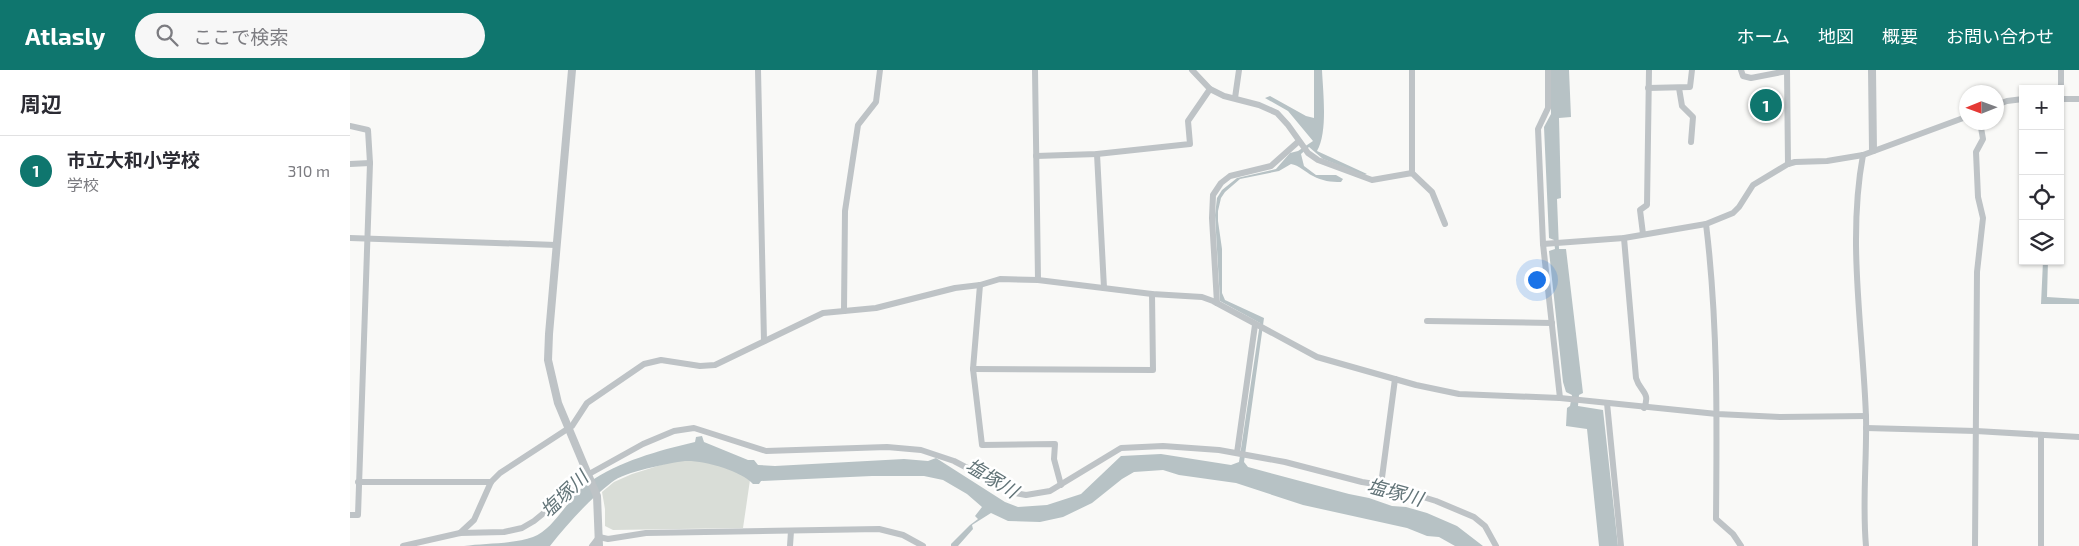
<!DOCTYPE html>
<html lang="ja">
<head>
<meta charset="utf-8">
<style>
	body { margin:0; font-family:"Exo 2","Noto Sans JP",sans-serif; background:#f7f7f7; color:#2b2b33 }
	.controls { position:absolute; right:15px; top:15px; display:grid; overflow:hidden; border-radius:0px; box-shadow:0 1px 4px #0004 }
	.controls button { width:45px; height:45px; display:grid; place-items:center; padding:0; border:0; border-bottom:1px solid #e1e1e2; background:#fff; color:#2b2b33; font:25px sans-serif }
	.compass { position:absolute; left:1609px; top:15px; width:45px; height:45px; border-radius:50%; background:#fff; box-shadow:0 1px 4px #0004; rotate:269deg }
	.you { position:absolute; left:1186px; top:209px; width:18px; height:18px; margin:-12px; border:4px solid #fff; border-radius:50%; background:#1a73e8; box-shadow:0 0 0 8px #1a73e833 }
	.badge { display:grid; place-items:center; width:32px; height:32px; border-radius:50%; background:#0f766e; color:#fff; font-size:16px; font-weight:700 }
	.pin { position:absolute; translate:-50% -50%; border:2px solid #fff; box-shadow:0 1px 5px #0006 }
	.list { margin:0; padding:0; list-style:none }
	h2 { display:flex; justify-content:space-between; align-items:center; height:65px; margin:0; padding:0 20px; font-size:21px }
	h2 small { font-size:16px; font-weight:400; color:#7c7c81 }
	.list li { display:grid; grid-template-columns:32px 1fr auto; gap:15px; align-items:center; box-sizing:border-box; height:70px; padding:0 20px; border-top:1px solid #e1e1e2 }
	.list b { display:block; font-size:19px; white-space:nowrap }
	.list p { margin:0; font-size:16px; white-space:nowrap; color:#7c7c81 }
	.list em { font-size:16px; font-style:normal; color:#7c7c81 }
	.icon { flex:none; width:28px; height:28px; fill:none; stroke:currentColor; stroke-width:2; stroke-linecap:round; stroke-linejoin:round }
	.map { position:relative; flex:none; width:1729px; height:476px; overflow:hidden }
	header { display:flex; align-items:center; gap:30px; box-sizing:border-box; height:70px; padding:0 25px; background:#0f766e; color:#fff }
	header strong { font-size:24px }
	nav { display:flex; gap:28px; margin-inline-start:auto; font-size:18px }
	.search { width:350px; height:45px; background:#f7f7f7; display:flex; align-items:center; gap:12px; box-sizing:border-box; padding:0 18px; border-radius:28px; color:#7c7c81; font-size:19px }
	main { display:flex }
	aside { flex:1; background:#fff }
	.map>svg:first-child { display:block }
	.green { fill:#d9ddd7 }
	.water { fill:#b7c2c5 }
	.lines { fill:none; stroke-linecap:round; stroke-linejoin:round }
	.minor { stroke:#bec3c6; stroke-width:6 }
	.tertiary { stroke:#bec3c6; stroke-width:8 }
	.labels { text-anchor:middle; stroke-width:5; stroke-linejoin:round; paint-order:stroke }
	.water-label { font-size:19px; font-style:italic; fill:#627478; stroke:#fff }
</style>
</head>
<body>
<header>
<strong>Atlasly</strong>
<div class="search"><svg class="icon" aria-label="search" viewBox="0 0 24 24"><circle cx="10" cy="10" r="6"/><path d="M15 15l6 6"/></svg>ここで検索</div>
<nav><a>ホーム</a><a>地図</a><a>概要</a><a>お問い合わせ</a></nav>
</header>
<main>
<aside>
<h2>周辺<small></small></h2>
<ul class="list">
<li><span class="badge">1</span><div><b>市立大和小学校</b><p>学校</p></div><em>310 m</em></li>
</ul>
</aside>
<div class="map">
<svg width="1729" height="476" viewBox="0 0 1729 476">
	<rect width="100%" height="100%" fill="#f9f9f7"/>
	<path class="green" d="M343,385L394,404L400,410L393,458L263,460L255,456V439L252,422L264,412L282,404Z"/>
	<g class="water">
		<path d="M964,0H972C973,22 978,62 967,81L1017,104L1014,105L973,89L959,77L951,84L954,96L966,105H986L993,109L991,112C981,112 972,111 963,106C955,102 949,95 941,94L929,101L890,109L875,122L871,128L868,141V151L872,179V223L875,230L914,248L894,392L898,397L999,424L1019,428L1042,436L1056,437L1077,443L1107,456L1133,476H1105L1089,467L1077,466L1057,458L953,435L886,413L829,405L813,400L784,402L772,409L742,433L713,447L690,452L658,451L641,443L622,455L623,459L608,476H601V474L620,455L628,449L625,446L632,437L617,424L593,410L574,406H522L411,411L409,414H403C392,401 353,390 335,391C319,393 274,402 262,412C239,430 218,453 200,476H114C135,473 164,474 183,467C205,459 219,426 238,413C270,391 307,381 345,372L346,367L352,366L354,372L398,390H404L408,395L425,396L554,389L578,391L586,388L655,432L668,437L697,435L731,424L771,386L811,384L881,395L889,392L910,253L870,231L865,145L867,128L872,120L887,108L926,99L940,83L948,81L963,71L938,41L915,28L920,26L956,46L964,48Z"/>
		<path d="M1201,0H1219L1221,47L1209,48L1211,128L1207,129L1209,179H1216L1233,323L1229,325L1228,336L1253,340L1268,476H1249L1237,359L1216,356L1217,338L1220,336L1222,325L1216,322L1213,312L1199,181L1205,179L1204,170L1199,168L1194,57L1201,44Z"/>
		<path d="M1693,191H1698L1697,227L1729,229V234H1691Z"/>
	</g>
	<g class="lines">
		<g class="minor">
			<path d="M408,0L414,271"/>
			<path d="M685,0L688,210"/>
			<path d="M842,0L860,19L874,26L909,35L927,43L938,55L958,83L968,90L1022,110L1062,103L1082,122L1095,154"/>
			<path d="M1198,0V38L1188,59L1193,174L1210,328"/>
			<path d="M1391,0L1393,6L1401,8L1437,1"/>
			<path d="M1437,0L1438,94"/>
			<path d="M1298,18L1340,17L1342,0"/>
			<path d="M1329,18L1332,36L1343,47L1341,72"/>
			<path d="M885,28L889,0"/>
			<path d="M1710,29H1729"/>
			<path d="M1711,29V0"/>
			<path d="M1646,35L1657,31L1673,29"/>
			<path d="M0,56L18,60L20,93L8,445H0"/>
			<path d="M747,84L754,218"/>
			<path d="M1513,85C1497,171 1513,260 1516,347C1517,389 1512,433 1516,476"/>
			<path d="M686,86L747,84L840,74L838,51L860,19"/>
			<path d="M0,94L20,93"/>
			<path d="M1062,103V0"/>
			<path d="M1356,154C1368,252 1367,351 1366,449L1383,464L1391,476"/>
			<path d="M1293,164L1290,140L1297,135L1299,0"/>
			<path d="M0,168L206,175"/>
			<path d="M1274,168L1286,308C1290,322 1301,322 1294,338"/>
			<path d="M1193,174L1274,168L1356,154L1383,143L1389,137L1403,115L1438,94L1445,92L1477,91L1513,85L1616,47"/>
			<path d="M630,215L623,299L632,375L705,374L704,389L711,415"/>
			<path d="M867,233L862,148L863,125L871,113L880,106L921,96L949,71"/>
			<path d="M494,241L495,141L508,55L526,32L530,0"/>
			<path d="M1077,251L1202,253"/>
			<path d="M623,299L803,300L802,224"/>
			<path d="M1257,333L1271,476"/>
			<path d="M1516,358L1626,361L1729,367"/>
			<path d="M887,383L905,255"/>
			<path d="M8,412H141"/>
			<path d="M1031,415L1045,309"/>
			<path d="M110,463L124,450L141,412L150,403L222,356L237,333L294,294L311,290L350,296L365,295L473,243L526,238L605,218L630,215L650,209L688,210L802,224L852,227L863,231L967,287L1066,315L1109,324L1210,328L1367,344L1430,347L1516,346"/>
			<path d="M53,476L110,463L154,462L172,458L184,451L211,429L239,404L293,374L324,361L344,358L416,381L537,377L571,380L604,391L665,423L676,425L700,421L771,378L813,376L869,380L935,392L1012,412L1037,416L1086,431L1124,447L1135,456L1146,476"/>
			<path d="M242,476L249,467L258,469L296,463L529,459L553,465L573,476"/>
			<path d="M440,476L441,461"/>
			<path d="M1625,476L1627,202L1633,148L1628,127L1626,82L1633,69L1630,52"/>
			<path d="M1691,476V365"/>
		</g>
		<g class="tertiary">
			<path d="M222,0L199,264L198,290L208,333L247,426L249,476"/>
			<path d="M1522,0L1523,80"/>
		</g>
	</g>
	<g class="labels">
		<g class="water-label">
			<text transform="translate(642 408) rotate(31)" y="7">塩塚川</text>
			<text transform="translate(1045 422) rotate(15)" y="7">塩塚川</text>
			<text transform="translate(214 424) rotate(-44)" y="7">塩塚川</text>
		</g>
	</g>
</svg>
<div class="controls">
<button>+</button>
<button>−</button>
<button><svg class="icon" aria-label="locate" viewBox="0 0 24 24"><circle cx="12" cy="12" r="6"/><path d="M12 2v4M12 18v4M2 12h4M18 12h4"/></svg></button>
<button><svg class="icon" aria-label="layers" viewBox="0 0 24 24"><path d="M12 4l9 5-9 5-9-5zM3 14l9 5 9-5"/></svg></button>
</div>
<svg class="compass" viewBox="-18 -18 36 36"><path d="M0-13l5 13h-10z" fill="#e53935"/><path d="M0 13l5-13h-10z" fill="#7c7c81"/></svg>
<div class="you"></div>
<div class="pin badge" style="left:1416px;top:35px">1</div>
</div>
</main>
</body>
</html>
